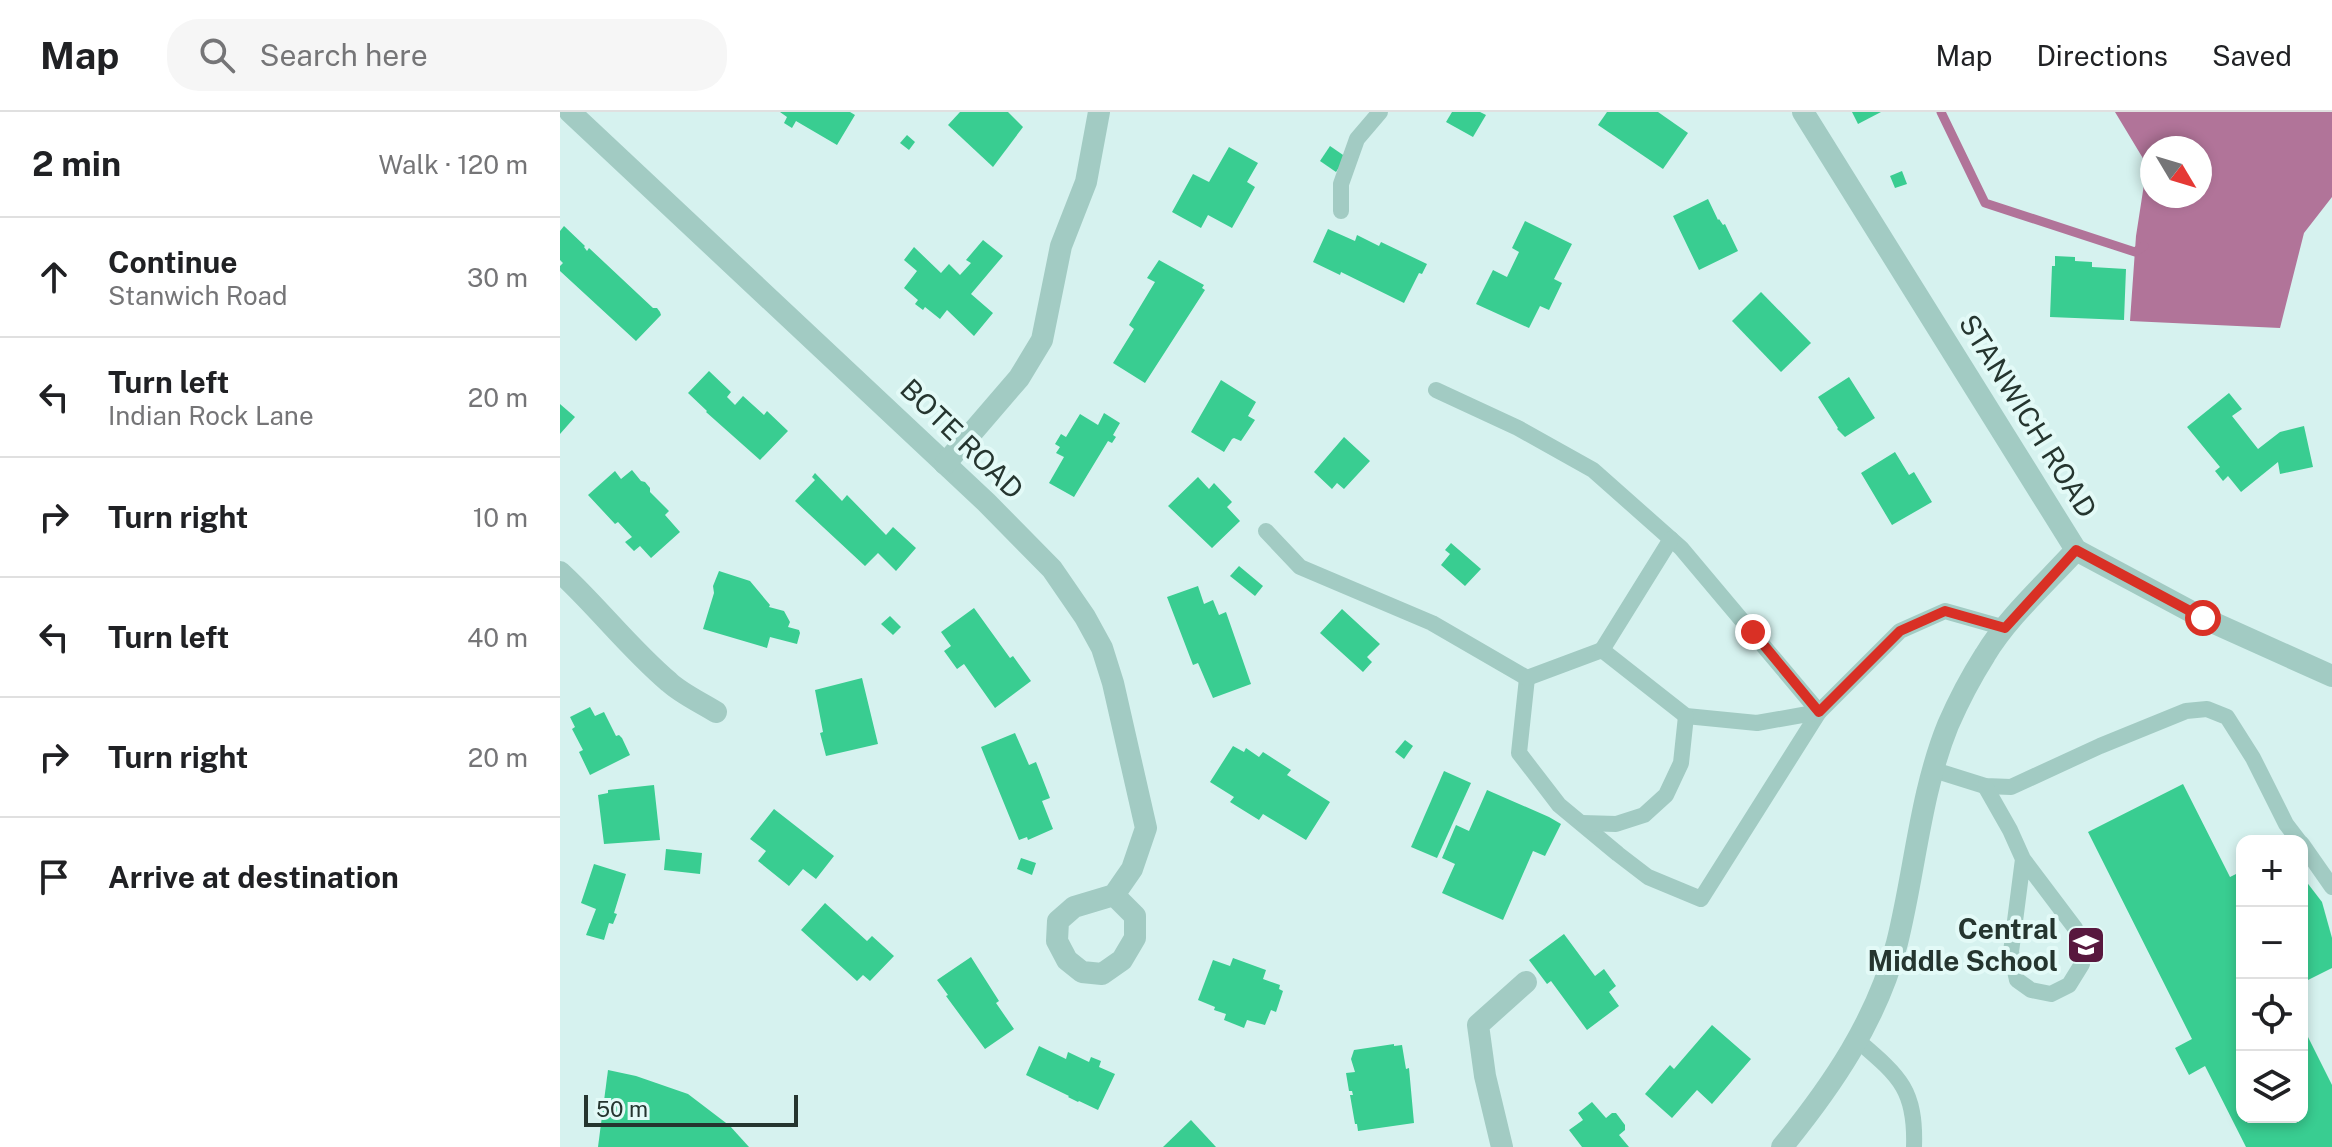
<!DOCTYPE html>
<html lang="en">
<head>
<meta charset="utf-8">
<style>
	body { margin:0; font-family:"Public Sans",sans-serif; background:#f6f6f6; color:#202124 }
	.controls { position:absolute; right:24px; bottom:24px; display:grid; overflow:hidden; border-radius:16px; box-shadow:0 4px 12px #0003 }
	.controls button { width:72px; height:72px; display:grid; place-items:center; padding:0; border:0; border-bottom:2px solid #e0e0e0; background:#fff; color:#202124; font:40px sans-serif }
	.compass { position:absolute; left:1580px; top:24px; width:72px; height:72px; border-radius:50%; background:#fff; box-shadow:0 4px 12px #0003; rotate:128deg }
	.scale { position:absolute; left:24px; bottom:20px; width:214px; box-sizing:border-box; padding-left:8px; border:4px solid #25352f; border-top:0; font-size:22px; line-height:28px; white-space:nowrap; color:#25352f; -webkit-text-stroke:6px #e3faf7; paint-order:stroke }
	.stop { position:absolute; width:24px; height:24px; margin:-18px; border:6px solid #d93025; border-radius:50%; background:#fff }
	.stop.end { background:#d93025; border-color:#fff; box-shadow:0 2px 8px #0008 }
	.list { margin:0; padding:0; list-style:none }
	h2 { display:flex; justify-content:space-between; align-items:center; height:104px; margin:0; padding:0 32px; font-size:34px }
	h2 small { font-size:26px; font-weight:400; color:#757577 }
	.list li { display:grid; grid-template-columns:52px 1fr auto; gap:24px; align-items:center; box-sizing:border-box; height:120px; padding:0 32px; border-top:2px solid #e0e0e0 }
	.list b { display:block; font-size:30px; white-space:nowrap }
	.list p { margin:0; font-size:26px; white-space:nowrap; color:#757577 }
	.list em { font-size:26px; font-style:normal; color:#757577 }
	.icon { flex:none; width:44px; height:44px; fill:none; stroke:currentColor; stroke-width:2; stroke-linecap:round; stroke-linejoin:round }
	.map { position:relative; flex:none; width:1772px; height:1035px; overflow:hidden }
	header { display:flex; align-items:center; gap:48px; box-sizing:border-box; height:112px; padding:0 40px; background:#fff; border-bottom:2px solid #e0e0e0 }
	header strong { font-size:38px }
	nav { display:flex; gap:44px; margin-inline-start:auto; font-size:28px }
	.search { width:560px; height:72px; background:#f6f6f6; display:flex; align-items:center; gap:20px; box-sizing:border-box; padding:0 28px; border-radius:32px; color:#757577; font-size:30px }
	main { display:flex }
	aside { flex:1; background:#fff }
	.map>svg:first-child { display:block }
	.water { fill:#b17499; fill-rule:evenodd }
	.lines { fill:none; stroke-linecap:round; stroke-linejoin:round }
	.stream { stroke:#b17499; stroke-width:9 }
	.building { fill:#39cd91 }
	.service { stroke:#a2cbc3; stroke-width:16 }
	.minor { stroke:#a2cbc3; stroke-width:22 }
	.tertiary { stroke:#a2cbc3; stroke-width:22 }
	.route { stroke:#d93025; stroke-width:10 }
	.labels { text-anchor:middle; stroke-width:8; stroke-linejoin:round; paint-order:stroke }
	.street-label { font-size:28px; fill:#25352f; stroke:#e3faf7 }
	.poi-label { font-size:28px; font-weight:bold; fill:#25352f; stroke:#e3faf7; text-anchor:end }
</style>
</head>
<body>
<header>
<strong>Map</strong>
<div class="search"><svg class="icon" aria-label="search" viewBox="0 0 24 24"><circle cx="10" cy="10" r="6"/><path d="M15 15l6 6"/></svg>Search here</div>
<nav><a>Map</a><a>Directions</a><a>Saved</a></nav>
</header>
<main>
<aside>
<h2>2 min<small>Walk · 120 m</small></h2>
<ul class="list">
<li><svg class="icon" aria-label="ahead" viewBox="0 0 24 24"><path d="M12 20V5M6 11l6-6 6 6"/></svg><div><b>Continue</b><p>Stanwich Road</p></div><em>30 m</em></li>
<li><svg class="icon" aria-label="left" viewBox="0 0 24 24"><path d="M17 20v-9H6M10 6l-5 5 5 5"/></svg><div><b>Turn left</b><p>Indian Rock Lane</p></div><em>20 m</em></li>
<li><svg class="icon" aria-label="right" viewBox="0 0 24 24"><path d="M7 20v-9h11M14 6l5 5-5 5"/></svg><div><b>Turn right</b></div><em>10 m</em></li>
<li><svg class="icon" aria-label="left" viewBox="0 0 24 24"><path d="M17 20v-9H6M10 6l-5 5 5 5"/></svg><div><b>Turn left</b></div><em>40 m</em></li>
<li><svg class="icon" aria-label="right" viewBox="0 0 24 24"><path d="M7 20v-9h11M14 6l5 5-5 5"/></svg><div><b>Turn right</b></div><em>20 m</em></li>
<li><svg class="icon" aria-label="arrive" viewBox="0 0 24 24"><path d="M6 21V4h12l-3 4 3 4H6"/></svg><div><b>Arrive at destination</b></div></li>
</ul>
</aside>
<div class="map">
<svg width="1772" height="1035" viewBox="0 0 1772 1035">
	<rect width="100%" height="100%" fill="#d6f2ef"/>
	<path class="water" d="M1555,0H1772V85L1744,121L1720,216L1570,209L1576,124L1587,53ZM1592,36H1640V84H1592Z"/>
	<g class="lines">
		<path class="stream" d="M1381,0L1425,91L1575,140L1584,134"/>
	</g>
	<g class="building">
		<path d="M220,0H290L295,3L277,33L236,9L232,16L224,11L227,5Z"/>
		<path d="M400,0H448L463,15L433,55L388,13Z"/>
		<path d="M892,0H920L926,3L913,25L886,10Z"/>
		<path d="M1047,0H1098L1128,21L1103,57L1038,13Z"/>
		<path d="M1292,0H1321L1298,12Z"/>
		<path d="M347,23L355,30L349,38L340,31Z"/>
		<path d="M770,34L786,45L776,60L760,49Z"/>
		<path d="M669,35L698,51L687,70L695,75L672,116L648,103L641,116L612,100L633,62L649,70Z"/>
		<path d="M1342,59L1347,72L1335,76L1330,64Z"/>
		<path d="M1148,87L1158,108L1159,107L1163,113L1165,112L1178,139L1139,158L1113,104Z"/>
		<path d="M965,109L1012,132L994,167L1002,171L989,198L980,194L969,216L916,192L933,158L947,165L959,140L952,136Z"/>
		<path d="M4,114L25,134L24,135L27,139L29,136L93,196H97L100,200L101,203L76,229L0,159V154L3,151L0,148V119Z"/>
		<path d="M768,117L795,129L797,123L819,134L821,130L867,152L862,162L859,161L844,191L781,160L780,163L753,150Z"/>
		<path d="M423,128L443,144L411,182L433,201L414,224L387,198L380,207L365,195L363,198L355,192L358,188L344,176L357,159L344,148L354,135L381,161L389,152L400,163L411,151L406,148Z"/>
		<path d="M1495,144L1515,145V149L1532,150V155L1566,157L1564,208L1490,205L1492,154H1495Z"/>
		<path d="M599,148L644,173L642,176L645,178L585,271L553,251L574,217L569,213L595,170L587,166Z"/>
		<path d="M1201,180L1251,231L1221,260L1172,209Z"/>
		<path d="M149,259L171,280L167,285L175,293L183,284L204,303L207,299L228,319L200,348L146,300L147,299L128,281Z"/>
		<path d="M1289,265L1315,306L1285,325L1277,317L1278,316L1258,285Z"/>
		<path d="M661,268L696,290L688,304L695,308L681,329L674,326L672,327L664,340L631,320Z"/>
		<path d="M1669,281L1682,297L1672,304L1698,337L1720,320L1744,314L1753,355L1720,362L1718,350L1681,380L1668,364L1663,369L1655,359L1660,355L1627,315Z"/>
		<path d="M0,292L15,305L0,322Z"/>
		<path d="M544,301L560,311L553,323L556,325L552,331L548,329L514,385L489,371L504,345L496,341L500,335L495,332L501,322L506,325L520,302L538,313Z"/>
		<path d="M784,325L810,349L784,377L777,371L772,377L754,360Z"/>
		<path d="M1335,340L1349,363L1354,360L1372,390L1332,413L1301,361Z"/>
		<path d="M72,358L81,369L85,370L90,376V380L109,399L105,403L120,420L91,446L80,434L74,439L65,430L72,425L58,410L55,412L28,383L55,359L61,367Z"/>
		<path d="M255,361L282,389L287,383L326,423L333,415L356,436L336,459L318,441L305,454L235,389L255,368L252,365Z"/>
		<path d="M638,365L649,377L654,371L672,390L667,395L680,409L652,436L608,394Z"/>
		<path d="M891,431L921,457L905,474L881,453L890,442L885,438Z"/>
		<path d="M679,454L703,474L695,484L670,464Z"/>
		<path d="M159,459L190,469L210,493L209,495L224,499L230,510L228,515L239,518L240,521L237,532L210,525L207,536L143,517L154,481L153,474Z"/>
		<path d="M638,474L644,492L653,488L659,503L666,500L691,572L653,586L638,551L633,553L607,485Z"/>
		<path d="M414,496L450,546L453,544L471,569L435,596L404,552L397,557L384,539L391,534L381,520Z"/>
		<path d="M782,497L820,532L807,545L812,550L803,560L760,521Z"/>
		<path d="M330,504L341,515L333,523L321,512Z"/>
		<path d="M302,566L318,632L266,644L260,621L263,620L255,578Z"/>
		<path d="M30,595L35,604L44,600L56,624L59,623L62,626L70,643L30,663L19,640L23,638L12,617L15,615L10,605Z"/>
		<path d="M455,621L469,653L476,650L490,686L482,689L493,717L468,728L467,725L459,728L421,635Z"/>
		<path d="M845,628L853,634L844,647L835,640Z"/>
		<path d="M673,634L684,640L686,636L699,645L703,640L731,658L727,663L770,690L746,728L703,702L699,708L670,690L674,685L650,670Z"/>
		<path d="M884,659L911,671L877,746L851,735Z"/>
		<path d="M1623,672L1670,765L1682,759V1005H1742V913L1772,973V1035H1686L1645,954L1629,963L1615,936L1632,927L1528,720Z"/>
		<path d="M94,673L100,728L44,732L38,683L48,681V678Z"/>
		<path d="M927,678L989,705L1001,712L985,744L973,739L943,808L882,781L895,752L882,746L896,713L909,719Z"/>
		<path d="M214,697L274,744L256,767L243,757L229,774L198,749L206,739L190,727Z"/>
		<path d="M106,737L142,741L140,762L104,758Z"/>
		<path d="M461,746L476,751L472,763L457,757Z"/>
		<path d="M34,752L66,762L54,801L57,802L53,812L49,811L44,828L26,823L36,797L21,791Z"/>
		<path d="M1742,764L1762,790L1772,826V856L1742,871Z"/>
		<path d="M265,791L307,829L312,824L334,844L310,869L303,863L297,869L241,818Z"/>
		<path d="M1004,822L1035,864L1044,857L1056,874L1049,880L1059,894L1027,918L991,869L987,872L969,848Z"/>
		<path d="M411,845L439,889L436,891L454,917L425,937L386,884L388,883L377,868Z"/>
		<path d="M673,846L706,858L703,867L720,873L719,877L723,879L716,900L711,898L705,913L687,908L684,916L664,908L666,902L654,898L655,895L638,888L653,848L670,854Z"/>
		<path d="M1152,913L1191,947L1152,992L1137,978L1112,1006L1085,982L1110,953L1114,957Z"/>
		<path d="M834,932V934L842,933L846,957L849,956L854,1011L798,1019L797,1012H795L790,983H793L792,979H789L786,961L795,960L791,947L794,938Z"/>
		<path d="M479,934L506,947L508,940L529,950L531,945L541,949L539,955L555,962L538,998L519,989L518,990L508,985L509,984L466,963Z"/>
		<path d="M48,958L76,964L128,982L170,1014L189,1035H38Z"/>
		<path d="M1032,990L1046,1006L1052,1001H1056L1065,1013V1018L1059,1023L1069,1035H1022L1009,1018L1023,1008L1018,1001Z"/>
		<path d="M631,1008L656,1035H603Z"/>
	</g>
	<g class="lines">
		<g class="service">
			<path d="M781,99V72L797,27L820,0"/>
			<path d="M876,278L958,316L1033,358L1121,436L1259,600L1141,787L1088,765L1058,742L999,693L959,641L967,566"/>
			<path d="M706,419L740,455L872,511L967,566L1042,538L1126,604L1197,611L1259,600L1340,519L1385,499L1445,516"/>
			<path d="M1042,538L1111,427"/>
			<path d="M1374,658L1425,674L1451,675L1540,634L1626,599L1647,597L1667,605L1693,646L1726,712L1739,729"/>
			<path d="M1425,674L1450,718L1463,747L1451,840L1457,868L1471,878L1491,882L1509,873L1522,852V837L1515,816L1463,747"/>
			<path d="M1022,711L1056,712L1084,703L1106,683L1121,651L1126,604"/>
			<path d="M1742,732L1772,775"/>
			<path d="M1297,928C1339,964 1356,977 1354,1035"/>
		</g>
		<g class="minor">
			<path d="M10,0L426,390L492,457L525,505L542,536L553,571L586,716L572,757L554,783L514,795L498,809L497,829L507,848L522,860L542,862L562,848L575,826V804L554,783"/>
			<path d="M385,352L459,266L482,228L501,134L526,70L539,0"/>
			<path d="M0,460C38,495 69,536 109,570C122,582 140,590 156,600"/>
			<path d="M942,1035L925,964L918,913L966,870"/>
		</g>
		<g class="tertiary">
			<path d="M1243,0L1516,438L1643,506L1772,564"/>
			<path d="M1222,1035C1272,974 1317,908 1337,831C1355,759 1360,682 1388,613C1398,590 1411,565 1425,543C1447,506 1486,471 1516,438"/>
		</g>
	</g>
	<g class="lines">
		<path class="route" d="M1193,520L1259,600L1340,519L1385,499L1445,516L1516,438L1643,506"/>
	</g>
	<defs>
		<g id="school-square" transform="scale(2)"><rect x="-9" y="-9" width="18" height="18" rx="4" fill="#58183e" stroke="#e3faf7"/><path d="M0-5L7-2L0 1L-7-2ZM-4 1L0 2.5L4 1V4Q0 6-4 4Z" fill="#fff"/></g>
	</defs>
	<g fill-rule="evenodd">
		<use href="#school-square" x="1526" y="833"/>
	</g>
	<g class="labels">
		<g class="street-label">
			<text transform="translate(1468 304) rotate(58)" y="10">STANWICH ROAD</text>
			<text transform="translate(402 327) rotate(44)" y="10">BOTE ROAD</text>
		</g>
		<g class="poi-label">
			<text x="1498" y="827">Central<tspan x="1498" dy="32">Middle School</tspan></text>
		</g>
	</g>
</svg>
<div class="controls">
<button>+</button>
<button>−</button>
<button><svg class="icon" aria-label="locate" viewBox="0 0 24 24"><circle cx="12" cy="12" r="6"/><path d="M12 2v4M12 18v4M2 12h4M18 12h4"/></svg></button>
<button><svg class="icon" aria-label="layers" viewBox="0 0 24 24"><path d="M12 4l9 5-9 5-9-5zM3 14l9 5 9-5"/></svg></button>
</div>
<svg class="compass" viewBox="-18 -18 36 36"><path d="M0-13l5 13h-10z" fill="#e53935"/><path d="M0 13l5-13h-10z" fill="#757577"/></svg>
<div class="scale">50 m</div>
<div class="stop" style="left:1643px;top:506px"></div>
<div class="stop end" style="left:1193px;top:520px"></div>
</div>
</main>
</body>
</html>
